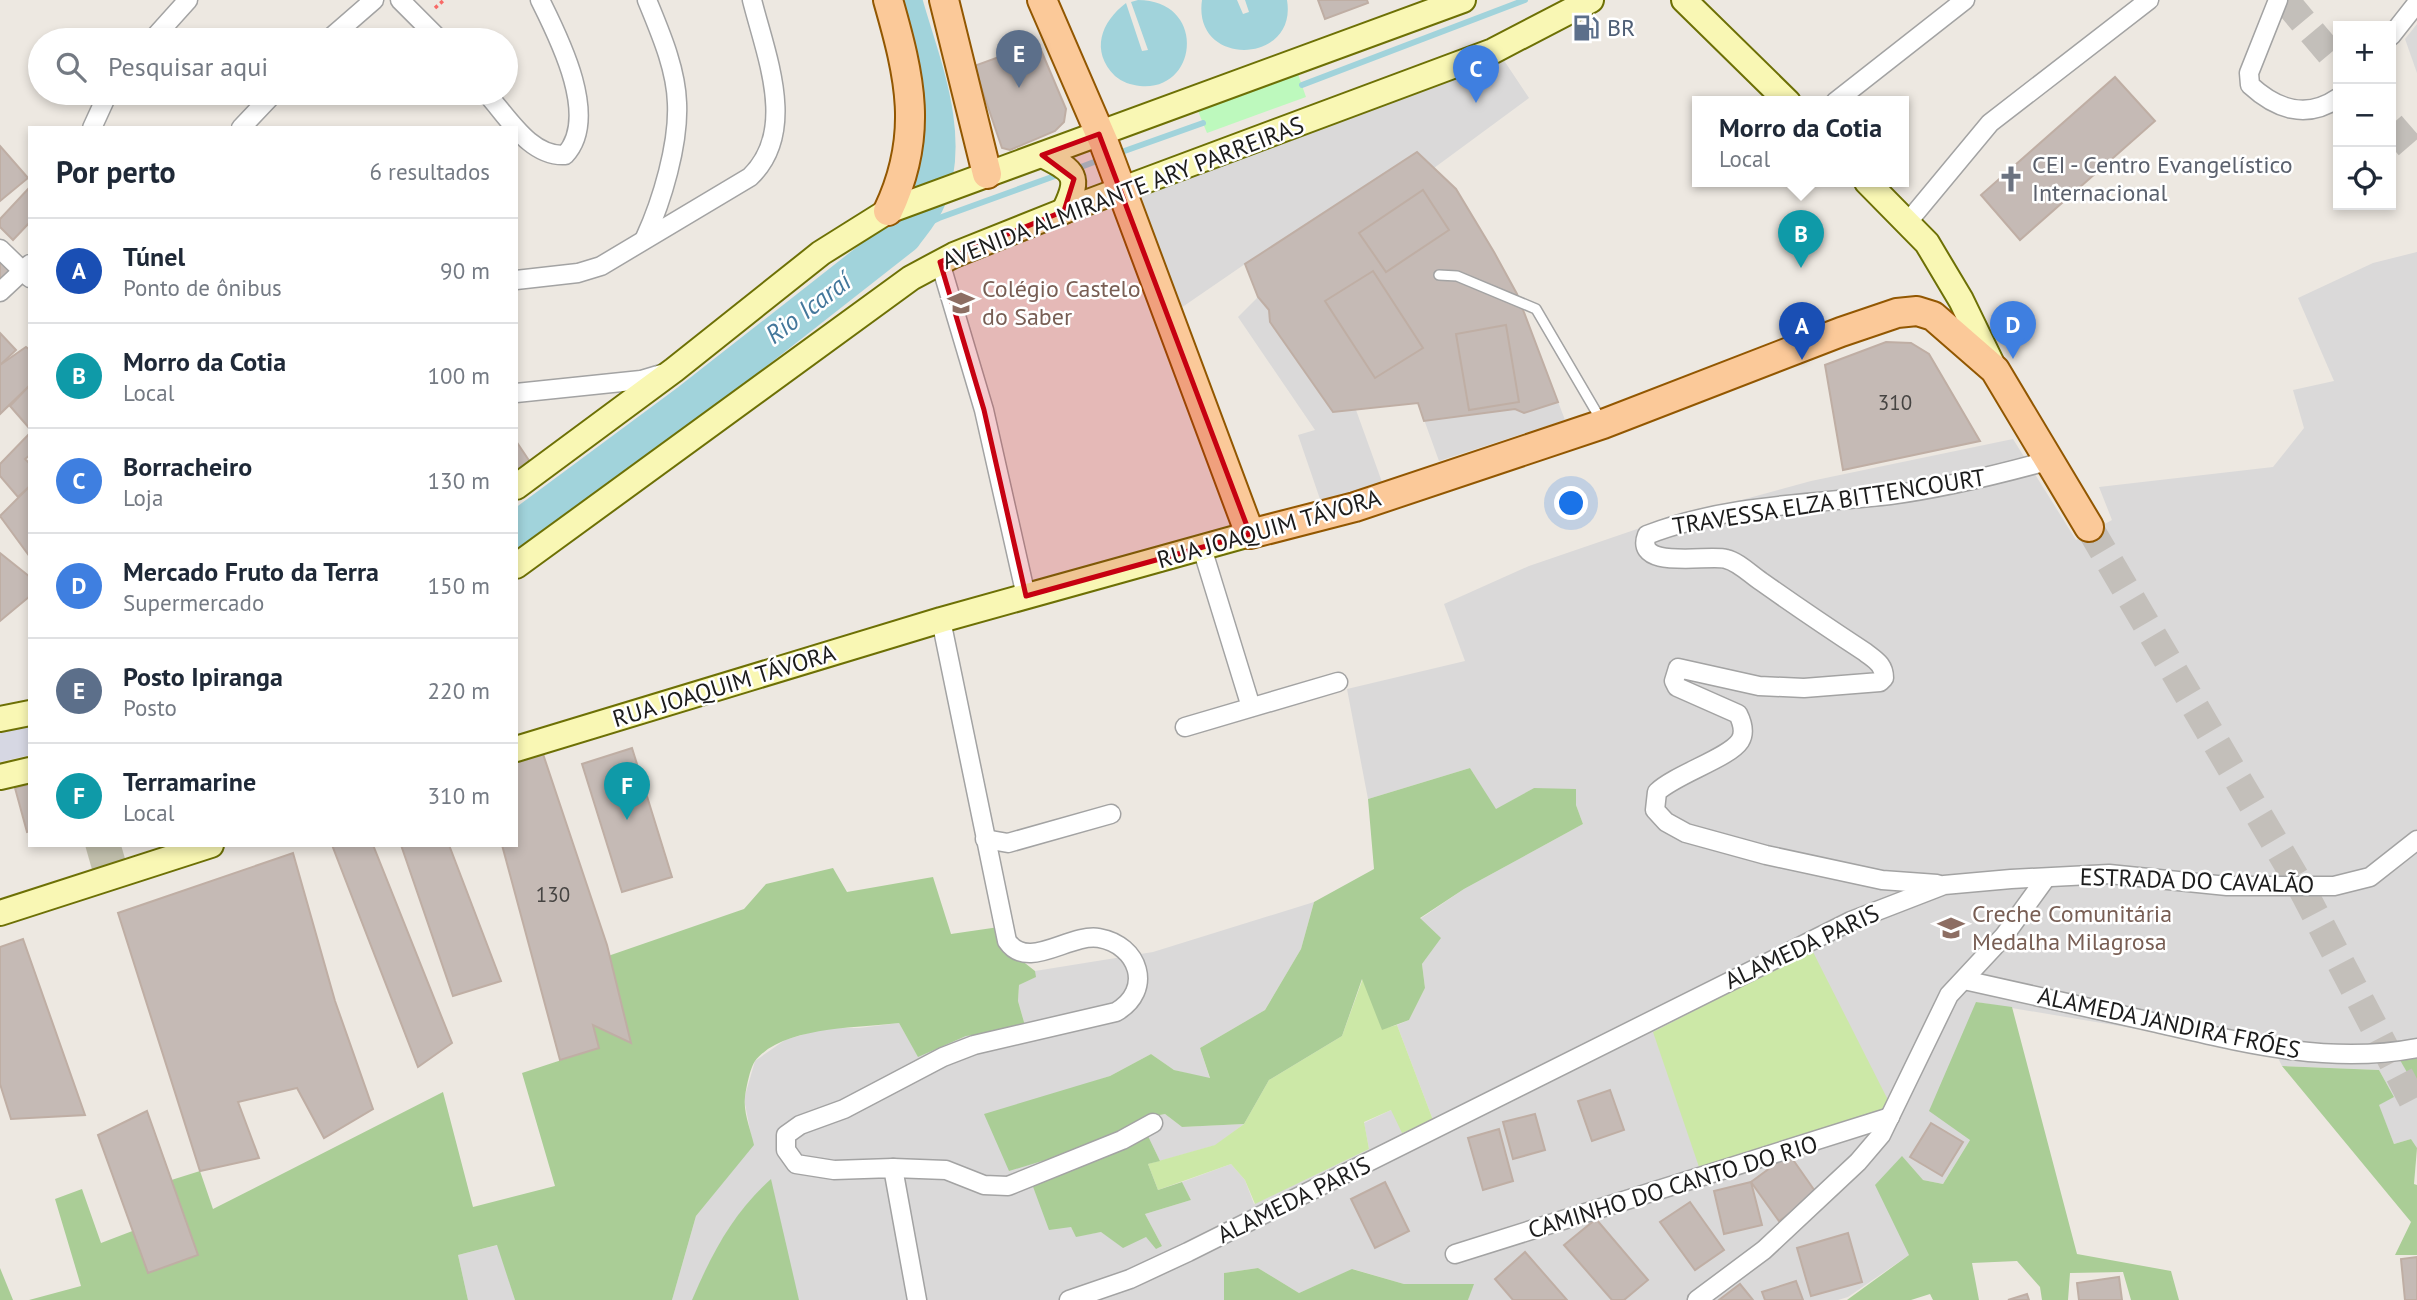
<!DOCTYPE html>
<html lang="pt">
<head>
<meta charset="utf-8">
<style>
	body { margin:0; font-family:"PT Sans",sans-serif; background:#f2f2f3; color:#1f2937 }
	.controls { position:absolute; right:21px; top:21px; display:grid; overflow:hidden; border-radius:0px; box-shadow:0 4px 10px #0003 }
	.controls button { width:63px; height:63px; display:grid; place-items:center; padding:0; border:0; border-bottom:2px solid #e0e1e3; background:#fff; color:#1f2937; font:35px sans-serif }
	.you { position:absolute; left:1572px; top:504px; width:24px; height:24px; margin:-18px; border:5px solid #fff; border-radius:50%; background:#1a73e8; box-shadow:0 0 0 10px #1a73e833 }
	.badge { display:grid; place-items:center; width:46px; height:46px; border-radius:50%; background:#c60111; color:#fff; font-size:23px; font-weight:700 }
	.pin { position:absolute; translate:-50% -58px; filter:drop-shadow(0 2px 4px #0008) }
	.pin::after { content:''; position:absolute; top:37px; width:24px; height:21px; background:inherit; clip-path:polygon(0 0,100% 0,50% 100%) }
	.popup { position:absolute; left:1692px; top:96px; width:217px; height:91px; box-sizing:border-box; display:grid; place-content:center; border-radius:0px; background:#fff; filter:drop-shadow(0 2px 5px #0005); font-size:23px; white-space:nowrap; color:#747a83 }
	.popup b { font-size:26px; color:#1f2937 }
	.popup::after { content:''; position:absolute; left:50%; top:100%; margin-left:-14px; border:14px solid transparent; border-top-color:#fff }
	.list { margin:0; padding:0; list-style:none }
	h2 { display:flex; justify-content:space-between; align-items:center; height:91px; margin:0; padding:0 28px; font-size:30px }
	h2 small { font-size:23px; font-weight:400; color:#747a83 }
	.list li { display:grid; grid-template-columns:46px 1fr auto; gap:21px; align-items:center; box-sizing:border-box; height:105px; padding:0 28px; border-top:2px solid #e0e1e3 }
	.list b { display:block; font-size:26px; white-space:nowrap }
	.list p { margin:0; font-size:23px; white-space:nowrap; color:#747a83 }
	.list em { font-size:23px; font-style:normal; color:#747a83 }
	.icon { flex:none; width:38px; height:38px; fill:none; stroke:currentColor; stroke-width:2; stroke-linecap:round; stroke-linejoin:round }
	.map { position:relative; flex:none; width:2417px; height:1300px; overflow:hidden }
	.search { position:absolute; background:#fff; box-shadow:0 4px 10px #0003; left:28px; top:28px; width:490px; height:77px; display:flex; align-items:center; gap:18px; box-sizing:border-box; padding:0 24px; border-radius:38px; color:#747a83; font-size:26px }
	.panel { position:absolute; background:#fff; box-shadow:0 4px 10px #0003; left:28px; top:126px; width:490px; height:721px; border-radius:0px }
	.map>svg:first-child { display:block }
	.residential { fill:#dad9d9 }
	.construction { fill:#c2c0ad }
	.grass { fill:#cce8a7 }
	.forest { fill:#aacd96 }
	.park { fill:#bdf9bd }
	.plaza { fill:#d6d7e3 }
	.water { fill:#a1d3db }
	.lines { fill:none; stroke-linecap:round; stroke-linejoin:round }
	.stream { stroke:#a1d3db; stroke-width:6 }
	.river { stroke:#a1d3db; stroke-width:38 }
	.building { fill:#c5bab5; stroke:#bfaea4; stroke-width:2 }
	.primary-tunnel { stroke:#c3bfba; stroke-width:28; stroke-dasharray:28 14; stroke-linecap:butt }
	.service-casing { stroke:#a3a3a3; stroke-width:12 }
	.minor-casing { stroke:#a3a3a3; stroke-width:21 }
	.secondary-casing { stroke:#6d7005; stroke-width:28 }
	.primary-casing { stroke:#925701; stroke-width:32 }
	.path { stroke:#f86a67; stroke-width:3.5; stroke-dasharray:3.5 3.5; stroke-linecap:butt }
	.service { stroke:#fff; stroke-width:9 }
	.minor { stroke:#fff; stroke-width:18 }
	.secondary { stroke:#f9f7b4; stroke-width:24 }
	.primary { stroke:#fbc999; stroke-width:28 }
	.marked { fill:#c60111; fill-opacity:0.2; stroke:#c60111; stroke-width:5; stroke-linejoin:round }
	.labels { text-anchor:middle; stroke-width:5; stroke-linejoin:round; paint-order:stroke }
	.number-label { font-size:21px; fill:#464442 }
	.service-label { font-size:24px; fill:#4e5e75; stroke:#fff; text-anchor:start }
	.worship-label { font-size:24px; fill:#5b616d; stroke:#fff; text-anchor:start }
	.street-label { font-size:24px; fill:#1c1c1c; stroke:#fff }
	.education-label { font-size:24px; fill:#785e54; stroke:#fff; text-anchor:start }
	.water-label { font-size:26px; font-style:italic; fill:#44779b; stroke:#fff }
</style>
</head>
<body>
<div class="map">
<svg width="2417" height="1300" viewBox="0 0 2417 1300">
	<rect width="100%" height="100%" fill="#ede8e1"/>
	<g class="residential">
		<path d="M2417,24V73L2405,39Z"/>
		<path d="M1503,59L1529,98L1434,168L1456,189L1517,294L1565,420L1439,461L1418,403L1356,410L1382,482L1321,502L1298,435L1315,430L1238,317L1258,297L1245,264L1178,310L1140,199L1149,188Z"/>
		<path d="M2417,252V1056L2401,1060L2417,1090V1148L2411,1139L2394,1144L2378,1104L2394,1097L2379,1070L2282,1066L2275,1052L1976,1002L1970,1140L1943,1184L1923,1180L1909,1255L1848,1297L1838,1300H1468L1473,1284H1404L1353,1269L1299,1293L1258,1268L1224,1273V1300H672L696,1216L753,1145L744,1099L755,1061L785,1040L825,1028H859L899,1023L918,1056L966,1036L997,1035L1026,1029L1018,1001L1019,985L1035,977V971L1153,952L1314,902L1301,949L1265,1010L1200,1048L1210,1079L1174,1070L1151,1054L1110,1076L1051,1096L1144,1118L1165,1114L1182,1127L1244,1124L1216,1145L1160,1161L1147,1135L1071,1227L1076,1236L1101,1232L1146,1237L1162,1246L1145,1214L1191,1200L1182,1182L1231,1164L1245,1180L1254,1204L1369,1149L1364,1123L1391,1110L1433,1120L1397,1025L1409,1020L1425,988L1422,964L1440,938L1420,919L1464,889L1583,824L1576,805L1534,788L1496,810L1470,768L1368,799L1347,689L1465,661L1444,604L1529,566L1643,527L1811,481L2013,439L2076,540L2112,520L2099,487L2273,467L2304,428L2293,390L2334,381L2298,298L2373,263Z"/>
		<path d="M498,1245L515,1300H468L458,1255Z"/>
	</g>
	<path class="construction" d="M85,845H121L126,862L93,873Z"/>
	<g class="grass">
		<path d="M1812,950L1888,1100L1879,1115L1699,1167L1653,1032Z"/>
		<path d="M1363,978L1382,1029L1397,1025L1433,1120L1402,1133L1391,1110L1364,1122L1369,1149L1255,1204L1245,1180L1231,1164L1158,1190L1148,1164L1215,1145L1244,1124L1269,1080L1342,1036Z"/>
	</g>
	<g class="forest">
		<path d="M1470,768L1496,809L1534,788L1576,789V805L1583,824L1464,889L1420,918L1441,938L1422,964L1425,988L1409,1020L1382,1030L1362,979L1342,1036L1269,1080L1244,1124L1182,1127L1165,1114L1144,1118L1108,1141L1009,1171L984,1114L1110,1076L1151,1054L1174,1070L1210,1078L1200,1048L1265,1010L1301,949L1314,902L1374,869L1368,799Z"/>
		<path d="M833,868L847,892L933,877L951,934L1006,926L1016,956L1035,971L1036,977L1019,985L1018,1001L1026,1029L966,1036L918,1057L899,1023C859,1028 782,1026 755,1061C750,1068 746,1089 745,1097C743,1112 751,1131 754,1145L696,1216L672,1300H515L497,1245L458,1255L468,1300H29L81,1286L55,1199L82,1189L101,1243L156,1222L146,1188L200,1171L213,1209L443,1092L473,1207L555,1186L522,1073L598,1048L593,1025L608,956L744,909L766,884Z"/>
		<path d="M1976,1002L2012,1007L2077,1254L2171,1271L2179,1300H2131L2123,1272L2070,1273L2068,1300H2042L2040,1287L2017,1261L1972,1263L1979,1300H1933L1930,1294L1911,1300H1847L1909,1255L1875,1185L1902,1156L1923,1180L1943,1184L1970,1140L1929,1111Z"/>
		<path d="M2417,1056V1090L2400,1060Z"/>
		<path d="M2282,1066L2379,1070L2394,1097L2379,1105L2394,1144L2411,1139L2417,1148L2414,1184L2417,1185V1255H2395L2411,1222Z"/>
		<path d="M1147,1134L1160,1161L1148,1164L1158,1190L1182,1182L1191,1200L1145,1214L1162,1246L1156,1249L1146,1237L1123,1248L1101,1232L1076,1237L1071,1227L1049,1230L1032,1184Z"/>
		<path d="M771,1179L799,1300H692C712,1253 733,1213 771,1179Z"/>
		<path d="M0,1268L13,1300H0Z"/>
		<path d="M1258,1268L1299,1293L1352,1269L1404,1284H1474L1468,1300H1224V1273Z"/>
	</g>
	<path class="park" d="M1298,74L1306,97L1207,133L1198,111Z"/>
	<path class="plaza" d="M30,720V755L0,762V727Z"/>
	<g class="water">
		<path d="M1138,0C1207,0 1199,92 1140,86C1131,85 1122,82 1115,76C1090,51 1101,22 1126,3L1142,51L1148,50L1131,2Z"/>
		<path d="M1202,0H1237L1243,14L1249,12L1245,0H1287C1298,65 1192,68 1202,0Z"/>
	</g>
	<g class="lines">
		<g class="stream">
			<path d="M1302,85L1525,0"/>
			<path d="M1116,154L1203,123"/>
			<path d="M1073,170L1102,159"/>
			<path d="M903,235L939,218L1063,173"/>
		</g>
		<path class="river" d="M516,531L690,402L903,235C911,224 922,212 927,199C953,135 920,62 903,0"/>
	</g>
	<g class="building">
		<path d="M1318,0H1367L1368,3L1325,19Z"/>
		<path d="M1038,43L1066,109L1064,122L1055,131L1010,150L1002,148L974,66Z"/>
		<path d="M2115,77L2155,121L2020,240L1981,195Z"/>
		<path d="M0,146L28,178L0,201Z"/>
		<path d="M1417,152L1456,189L1494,252L1517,294L1558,402L1524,413L1515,409L1424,421L1418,403L1333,412L1270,322L1269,310L1258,297L1245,264Z"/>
		<path d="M29,188L30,222L13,240L0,227V219Z"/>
		<path d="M1423,190L1449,230L1386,272L1359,233Z"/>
		<path d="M0,259L11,272L0,282Z"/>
		<path d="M1373,271L1423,348L1375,378L1325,301Z"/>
		<path d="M1506,325L1519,402L1469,410L1456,334Z"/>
		<path d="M0,333L16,350L0,365Z"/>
		<path d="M1886,342L1911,343L1929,354L1980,441L1843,470L1825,365Z"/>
		<path d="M26,347L30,350V385L0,414V365Z"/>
		<path d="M30,385V429L10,406Z"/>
		<path d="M30,433V455L25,459L30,464V486L18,497L0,476V464Z"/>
		<path d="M516,441L530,462L516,471Z"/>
		<path d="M30,486V557L0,516Z"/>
		<path d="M0,553L30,577V596L0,621Z"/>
		<path d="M539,742L607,945L631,1043L593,1025L599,1048L560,1060L502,845H516V752Z"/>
		<path d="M632,748L672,877L622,892L582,764Z"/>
		<path d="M30,784V831L27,832L15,788Z"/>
		<path d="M332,845H373L452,1043L418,1067Z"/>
		<path d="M401,845H449L501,981L453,996Z"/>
		<path d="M293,853L335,1001L373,1109L324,1138L297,1088L238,1102L259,1158L200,1171L118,913Z"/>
		<path d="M23,939L85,1115L11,1119L0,1084V947Z"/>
		<path d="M1610,1090L1624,1130L1592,1141L1578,1101Z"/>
		<path d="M147,1111L198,1255L148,1273L98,1135Z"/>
		<path d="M1535,1114L1545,1150L1513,1159L1503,1122Z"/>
		<path d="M1931,1123L1963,1142L1942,1176L1910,1157Z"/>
		<path d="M1499,1129L1513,1181L1483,1190L1468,1138Z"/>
		<path d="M1789,1154L1817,1194L1779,1221L1751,1182Z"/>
		<path d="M1385,1182L1409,1231L1375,1248L1351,1199Z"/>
		<path d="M1751,1182L1762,1225L1724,1234L1714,1191Z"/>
		<path d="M1690,1202L1724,1250L1695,1270L1660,1222Z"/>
		<path d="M1596,1219L1648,1280L1624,1300H1612L1564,1245Z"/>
		<path d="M1848,1233L1862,1282L1811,1296L1797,1248Z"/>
		<path d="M1525,1252L1567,1300H1513L1495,1279Z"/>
		<path d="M2417,1257V1300H2405L2401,1259Z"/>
		<path d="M2119,1277L2122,1300H2079L2077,1283Z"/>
		<path d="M1796,1281L1803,1300H1765L1762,1292Z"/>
		<path d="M1740,1284L1753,1300H1719Z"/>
		<path d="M2027,1294L2029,1300H2008Z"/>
	</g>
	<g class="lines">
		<g class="primary-tunnel">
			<path d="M2285,0L2338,63"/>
			<path d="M2391,125L2417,155"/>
			<path d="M2089,527L2301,887L2417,1109"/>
		</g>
		<g class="service-casing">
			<path id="service" d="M1439,275L1457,276L1536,309L1601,420"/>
		</g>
		<g class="minor-casing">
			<g id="minor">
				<path d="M400,0L440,40"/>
				<path d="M2278,0L2249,73L2250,85C2276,109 2306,120 2338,98"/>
				<path d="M2391,36L2417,3"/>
				<path d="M152,40L188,0"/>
				<path d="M328,40L374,0"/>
				<path d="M486,93C508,117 530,157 565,155C600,118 559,38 540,0"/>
				<path d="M1835,102L1965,0"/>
				<path d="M92,128L108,93"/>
				<path d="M241,128L274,93"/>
				<path d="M1907,223L1990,123L2149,0"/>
				<path d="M645,238C662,201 679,144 677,103C676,68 660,32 647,0"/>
				<path d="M0,249L30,278"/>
				<path d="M940,262L984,410L1026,596"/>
				<path d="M516,280L578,273L601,266L750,177C798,131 766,56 752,0"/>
				<path d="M0,292L30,264"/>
				<path d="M516,393L641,380L661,374"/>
				<path d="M1202,548L1251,707"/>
				<path d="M1185,727L1338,682"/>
				<path d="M985,839L1008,843L1111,814"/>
				<path d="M1937,884L1882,880L1766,855L1686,833L1666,822L1655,810L1657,792C1676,774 1729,758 1740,741C1745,733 1742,722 1738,714L1677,687L1674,681L1678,668L1759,686L1804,688L1880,682L1884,678C1884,664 1875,660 1865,652C1830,629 1796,606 1762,582C1751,575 1739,562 1726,559C1710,554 1633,571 1647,535C1724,505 1809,504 1890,495C1943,488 1996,475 2047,461"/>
				<path d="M1964,980C2028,994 2093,1009 2157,1023C2244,1043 2329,1065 2417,1048"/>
				<path d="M893,1168L946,1170L984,1185L1008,1186L1122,1140L1153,1123"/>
				<path d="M1455,1254L1890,1117"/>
				<path d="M917,1300L893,1168L834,1170L796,1164L786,1150V1135L800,1125L844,1109L943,1057L974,1045L1116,1012C1154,990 1139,945 1099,938C1069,933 1028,972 1007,941L941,620"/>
				<path d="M1069,1300L1130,1279L1188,1252L1851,921L1944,885L2011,879L2109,874L2227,886H2334L2370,877L2417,840"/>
				<path d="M1697,1300L1764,1250L1858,1162L1881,1135L1949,995L2004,936L2046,878"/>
			</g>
		</g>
		<g class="secondary-casing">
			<g id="secondary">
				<path d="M1684,0L1788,102"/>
				<path d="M1042,155C1075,171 1081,176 1064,211"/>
				<path d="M1867,182L1927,243L1961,300L1994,368"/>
				<path d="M516,487L674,370L821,253L888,211L1463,0"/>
				<path d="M516,566L911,278L954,255L1064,211L1493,51L1591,0"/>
				<path d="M0,719L30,713"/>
				<path d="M516,749L941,620L1250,534"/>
				<path d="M0,777L30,770"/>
				<path d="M0,913L211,845"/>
			</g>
		</g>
		<g class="primary-casing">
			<g id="primary">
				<path d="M888,0C910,77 924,135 888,211"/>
				<path d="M944,0L987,174"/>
				<path d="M1042,0L1104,143L1250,534L1355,507L1603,424L1841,332L1897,313L1917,311L1933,316L1995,370L2089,527"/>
			</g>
		</g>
		<path class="path" d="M435,8L444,0"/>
		<use href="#service" class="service"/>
		<use href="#minor" class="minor"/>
		<use href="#secondary" class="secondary"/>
		<use href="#primary" class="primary"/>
	</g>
	<path class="marked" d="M1099,134L1250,534L1026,596L984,410L940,262L1064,211L1074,179L1042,155Z"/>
	<defs>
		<g id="fuel-bare" transform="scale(2.1)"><path d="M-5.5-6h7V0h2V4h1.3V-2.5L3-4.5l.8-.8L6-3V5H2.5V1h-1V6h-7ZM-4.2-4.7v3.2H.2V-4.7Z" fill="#5c6f8a" stroke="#fff" stroke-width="2.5" paint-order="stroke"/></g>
		<g id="church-bare" transform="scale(2.1)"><path d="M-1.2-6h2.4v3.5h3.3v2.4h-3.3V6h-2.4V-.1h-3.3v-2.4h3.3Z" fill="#6b7280" stroke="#fff" stroke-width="2.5" paint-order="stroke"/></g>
		<g id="school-bare" transform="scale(2.1)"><path d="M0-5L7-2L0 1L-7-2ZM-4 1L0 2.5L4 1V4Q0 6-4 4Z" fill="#8d6e63" stroke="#fff" stroke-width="2.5" paint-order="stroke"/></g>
	</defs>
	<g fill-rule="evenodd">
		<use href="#fuel-bare" x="1586" y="28"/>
		<use href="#church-bare" x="2011" y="179"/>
		<use href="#school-bare" x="961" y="303"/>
		<use href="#school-bare" x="1951" y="928"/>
	</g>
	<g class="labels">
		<g class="number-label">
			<text x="1895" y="410">310</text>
			<text x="553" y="902">130</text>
		</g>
		<g class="service-label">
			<text x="1607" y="36">BR</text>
		</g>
		<g class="worship-label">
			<text x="2032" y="173">CEI - Centro Evangelístico<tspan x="2032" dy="28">Internacional</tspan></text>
		</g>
		<g class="street-label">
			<text transform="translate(1123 193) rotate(-21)" y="8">AVENIDA ALMIRANTE ARY PARREIRAS</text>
			<text transform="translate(1829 502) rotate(-9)" y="8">TRAVESSA ELZA BITTENCOURT</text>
			<text transform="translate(1269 529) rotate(-16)" y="8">RUA JOAQUIM TÁVORA</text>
			<text transform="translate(724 686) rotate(-17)" y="8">RUA JOAQUIM TÁVORA</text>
			<text transform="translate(2197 881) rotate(2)" y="8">ESTRADA DO CAVALÃO</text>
			<text transform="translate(1802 947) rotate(-25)" y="8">ALAMEDA PARIS</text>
			<text transform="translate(2169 1023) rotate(12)" y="8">ALAMEDA JANDIRA FRÓES</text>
			<text transform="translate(1673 1187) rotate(-17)" y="8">CAMINHO DO CANTO DO RIO</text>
			<text transform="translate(1294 1200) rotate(-26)" y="8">ALAMEDA PARIS</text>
		</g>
		<g class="education-label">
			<text x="982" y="297">Colégio Castelo<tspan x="982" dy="28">do Saber</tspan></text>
			<text x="1972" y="922">Creche Comunitária<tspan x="1972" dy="28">Medalha Milagrosa</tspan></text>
		</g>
		<g class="water-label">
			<text transform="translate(808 308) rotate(-37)" y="9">Rio Icaraí</text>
		</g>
	</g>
</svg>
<div class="controls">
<button>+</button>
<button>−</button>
<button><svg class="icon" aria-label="locate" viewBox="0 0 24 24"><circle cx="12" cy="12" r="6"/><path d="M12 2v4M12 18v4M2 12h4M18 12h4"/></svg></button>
</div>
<div class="you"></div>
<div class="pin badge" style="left:1802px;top:360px;background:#1a4fb4">A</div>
<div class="pin badge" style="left:1801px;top:268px;background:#0f9aa8">B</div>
<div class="popup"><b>Morro da Cotia</b>Local</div>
<div class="pin badge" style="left:1476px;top:103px;background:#3f7fe0">C</div>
<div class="pin badge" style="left:2013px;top:359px;background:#3f7fe0">D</div>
<div class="pin badge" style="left:1019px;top:88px;background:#5c6f8a">E</div>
<div class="pin badge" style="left:627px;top:820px;background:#0f9aa8">F</div>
<div class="search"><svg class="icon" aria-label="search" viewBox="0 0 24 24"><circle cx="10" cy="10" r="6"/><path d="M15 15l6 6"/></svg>Pesquisar aqui</div>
<section class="panel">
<h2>Por perto<small>6 resultados</small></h2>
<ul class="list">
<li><span class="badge" style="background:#1a4fb4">A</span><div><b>Túnel</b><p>Ponto de ônibus</p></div><em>90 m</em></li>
<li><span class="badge" style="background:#0f9aa8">B</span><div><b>Morro da Cotia</b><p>Local</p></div><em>100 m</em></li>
<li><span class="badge" style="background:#3f7fe0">C</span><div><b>Borracheiro</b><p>Loja</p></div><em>130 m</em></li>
<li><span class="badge" style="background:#3f7fe0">D</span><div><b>Mercado Fruto da Terra</b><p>Supermercado</p></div><em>150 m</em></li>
<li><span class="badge" style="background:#5c6f8a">E</span><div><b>Posto Ipiranga</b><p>Posto</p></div><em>220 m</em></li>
<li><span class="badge" style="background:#0f9aa8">F</span><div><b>Terramarine</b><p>Local</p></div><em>310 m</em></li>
</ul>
</section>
</div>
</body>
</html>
